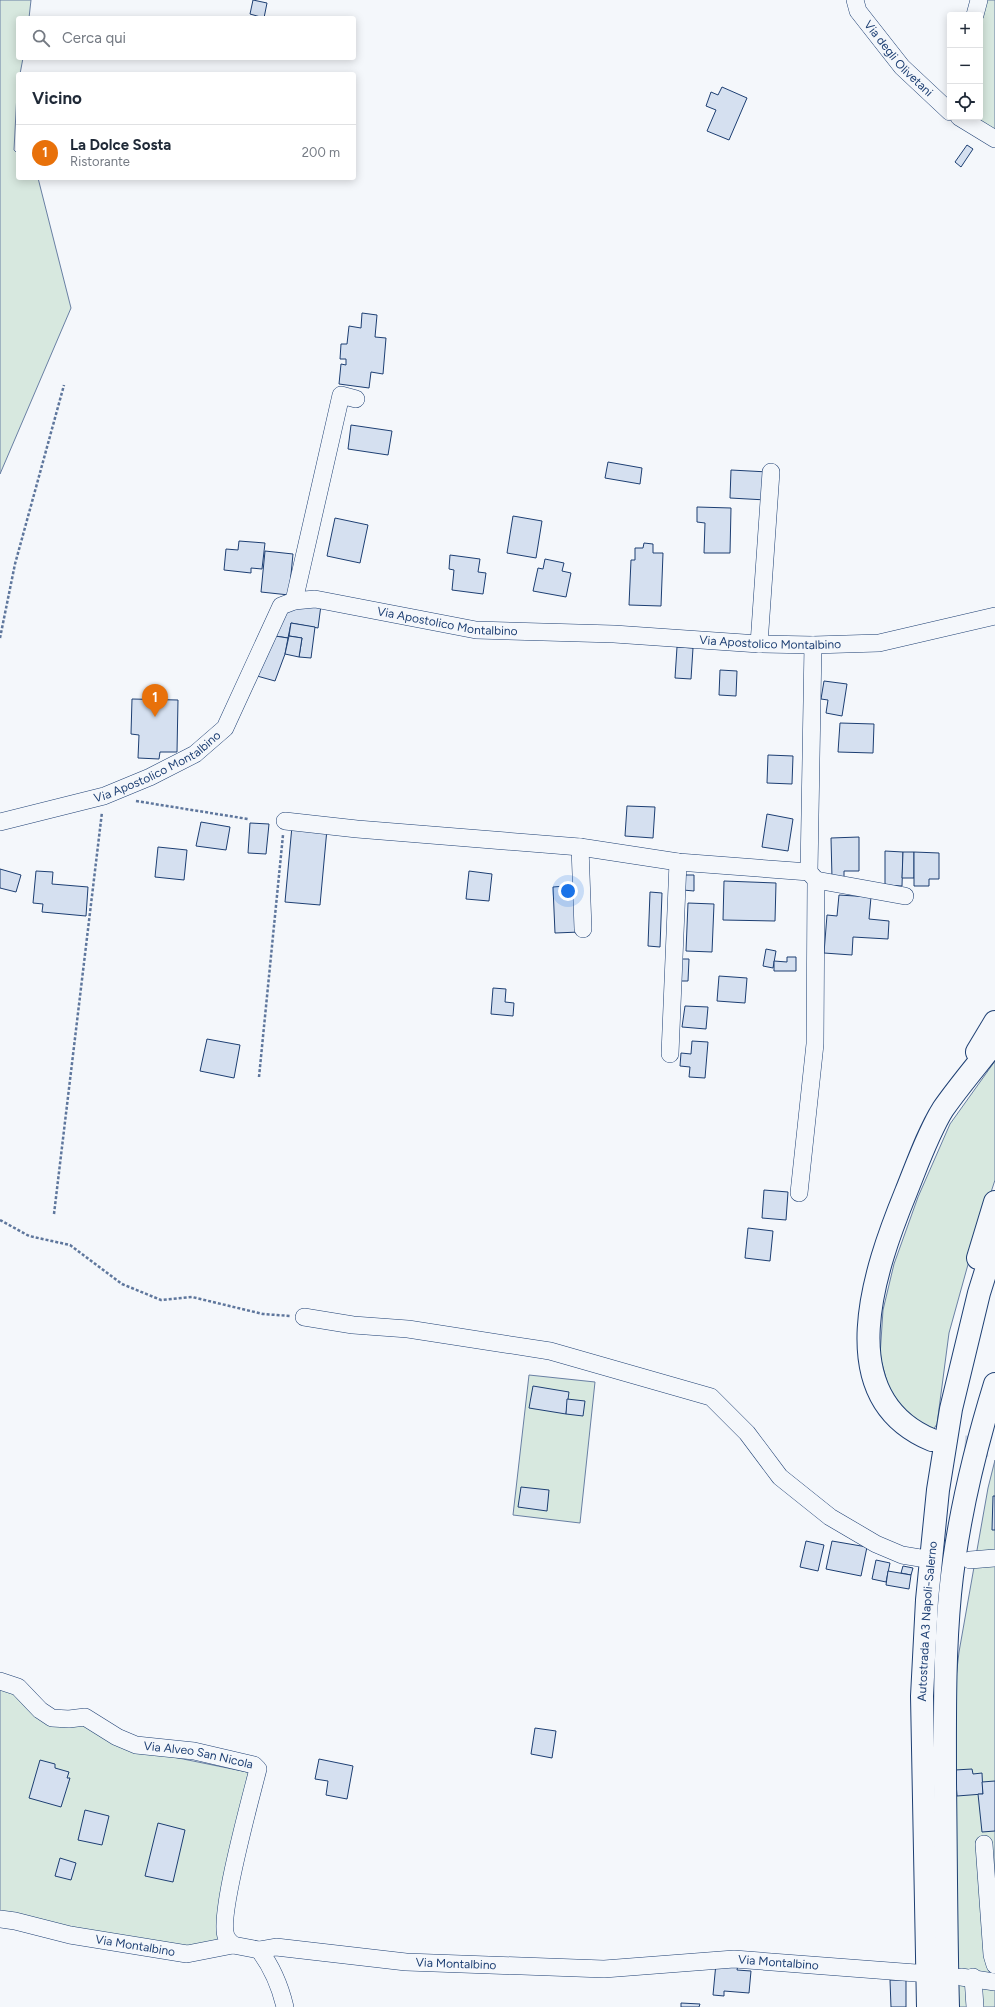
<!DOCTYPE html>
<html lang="it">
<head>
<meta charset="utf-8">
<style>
	body { margin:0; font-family:Figtree,sans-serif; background:#f6f6f7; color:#1f2937 }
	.controls { position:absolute; right:12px; top:12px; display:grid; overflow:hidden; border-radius:4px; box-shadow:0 2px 10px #0003 }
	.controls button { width:36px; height:36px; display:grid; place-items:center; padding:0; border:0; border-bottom:1px solid #e0e1e3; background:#fff; color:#1f2937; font:20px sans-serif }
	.you { position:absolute; left:568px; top:891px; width:14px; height:14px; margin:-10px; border:3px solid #fff; border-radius:50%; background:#1a73e8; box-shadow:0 0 0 6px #1a73e833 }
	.badge { display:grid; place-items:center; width:26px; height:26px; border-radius:50%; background:#0f766e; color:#fff; font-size:13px; font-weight:700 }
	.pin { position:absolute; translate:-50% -33px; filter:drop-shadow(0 1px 2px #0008) }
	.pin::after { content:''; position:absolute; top:21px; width:14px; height:12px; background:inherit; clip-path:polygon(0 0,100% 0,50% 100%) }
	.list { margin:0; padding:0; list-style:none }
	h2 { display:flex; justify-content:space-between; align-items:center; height:52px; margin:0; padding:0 16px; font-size:17px }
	h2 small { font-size:13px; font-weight:400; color:#747a83 }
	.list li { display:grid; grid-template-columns:26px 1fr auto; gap:12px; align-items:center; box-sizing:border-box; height:56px; padding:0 16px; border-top:1px solid #e0e1e3 }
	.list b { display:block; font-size:15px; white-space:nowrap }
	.list p { margin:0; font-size:13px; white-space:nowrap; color:#747a83 }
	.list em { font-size:13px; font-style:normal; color:#747a83 }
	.icon { flex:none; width:22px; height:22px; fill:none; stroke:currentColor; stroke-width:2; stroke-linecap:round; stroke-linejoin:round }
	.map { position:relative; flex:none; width:995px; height:2007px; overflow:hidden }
	.search { position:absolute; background:#fff; box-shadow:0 2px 10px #0003; left:16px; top:16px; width:340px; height:44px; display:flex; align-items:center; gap:10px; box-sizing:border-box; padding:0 14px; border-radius:4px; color:#747a83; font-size:15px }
	.panel { position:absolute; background:#fff; box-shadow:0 2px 10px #0003; left:16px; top:72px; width:340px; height:108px; border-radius:4px }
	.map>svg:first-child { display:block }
	.green { fill:#d7e8df; stroke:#687fa3 }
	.building { fill:#d5e0f0; stroke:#1d3f73 }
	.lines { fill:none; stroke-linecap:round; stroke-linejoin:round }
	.highway-tunnel { stroke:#c9d2e0; stroke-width:22; stroke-dasharray:22 11; stroke-linecap:butt }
	.minor-casing { stroke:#1d3f73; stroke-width:18 }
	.highway-casing { stroke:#1d3f73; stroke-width:24 }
	.path { stroke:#5e769c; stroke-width:2.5; stroke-dasharray:3 2; stroke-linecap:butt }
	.minor { stroke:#f4f7fb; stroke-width:17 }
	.highway { stroke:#f4f7fb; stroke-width:22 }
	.labels { text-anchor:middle; stroke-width:3; stroke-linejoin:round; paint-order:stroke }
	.street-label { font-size:12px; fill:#1d3f73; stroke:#f4f7fb }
</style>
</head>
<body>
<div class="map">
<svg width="995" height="2007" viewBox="0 0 995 2007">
	<rect width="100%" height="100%" fill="#f4f7fb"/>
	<g class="green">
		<path d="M0,0H31L29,18H18V58H23L20,74H18L14,150L18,154V178H38L71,308L0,474Z"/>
		<path d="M986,0H995V130L975,117H980V25Z"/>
		<path d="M995,1061V1180L972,1250L949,1333L937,1424L933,1430L916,1422L901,1406L888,1386L880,1356L883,1310L894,1264L918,1197L950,1124Z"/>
		<path d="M529,1375L595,1382L580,1523L513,1515Z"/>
		<path d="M995,1460V1974L958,1972L954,1695L959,1652L988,1488Z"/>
		<path d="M0,1686L16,1691L37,1714L84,1721L134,1749L252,1773L220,1943L187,1949L0,1914Z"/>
		<path d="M958,1983L995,1988V2007H959Z"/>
	</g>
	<g class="building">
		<path d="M253,0L267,3L264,18L250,14Z"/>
		<path d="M722,87L747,98L729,140L707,131L716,110L706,106L711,92L718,95Z"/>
		<path d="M967,145L973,149L961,167L955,162Z"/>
		<path d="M362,313L377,315L375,337L386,338L383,374L371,372L369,388L339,384L341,364L346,365V359H340L341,344H347L349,326L361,328Z"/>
		<path d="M351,425L392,431L388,455L348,449Z"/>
		<path d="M608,462L642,468L640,484L605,478Z"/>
		<path d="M731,470L768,472L766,500L730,498Z"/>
		<path d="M697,507L731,508L730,553H704L705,523L697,522Z"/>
		<path d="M513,516L542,521L536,558L507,553Z"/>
		<path d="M335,518L368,525L360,563L327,556Z"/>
		<path d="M239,541L265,543L262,569L251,568V573L224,570L226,549L238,550Z"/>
		<path d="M644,543L653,544V553H663L661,606L629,605L631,560H635V548H643Z"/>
		<path d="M265,551L293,554L289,595L261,592Z"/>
		<path d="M450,555L480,559L478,572L486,573L483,594L452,590L454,570L449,569Z"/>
		<path d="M545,559L564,563L562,571L571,573L566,597L533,591L538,568L543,569Z"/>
		<path d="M303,603L321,605L318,628L291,623L288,638L275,636L285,614Z"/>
		<path d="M291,623L315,627L311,658L299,657L302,638L289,636Z"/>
		<path d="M275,636L288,638L285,654L275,681L257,676Z"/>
		<path d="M289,636L302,638L299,657L285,654Z"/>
		<path d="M677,647L693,648L691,679L675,678Z"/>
		<path d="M720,670L737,671L736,696L719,695Z"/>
		<path d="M824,681L847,684L842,716L826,713L828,700L821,699Z"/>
		<path d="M132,699L178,700L177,752H160L159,759L138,758L139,735L131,734Z"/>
		<path d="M840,723L874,724L873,753L838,752Z"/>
		<path d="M768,755L793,756L792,784L767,783Z"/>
		<path d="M627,806L655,807L653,838L625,836Z"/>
		<path d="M767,814L793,819L788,851L762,847Z"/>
		<path d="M201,822L230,827L226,850L196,846Z"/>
		<path d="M250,823L269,824L266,854L248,853Z"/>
		<path d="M292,826L327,829L320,905L285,902Z"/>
		<path d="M859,837V871H844V878H832L831,838Z"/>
		<path d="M158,847L187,850L184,880L155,877Z"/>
		<path d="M885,851L903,852L902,886L885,885Z"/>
		<path d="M903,852H914V878H902Z"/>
		<path d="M914,852L939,853V879H929V886H914Z"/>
		<path d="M0,869L21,875L16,892L0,888Z"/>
		<path d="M36,871L53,872L52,884L88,887L86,916L42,912L43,904L33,903Z"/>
		<path d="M469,871L492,874L489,901L466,899Z"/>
		<path d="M683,875H694V891L683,890Z"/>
		<path d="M724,881L776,883L775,921L723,920Z"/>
		<path d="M578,885L580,932L555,933L553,887Z"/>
		<path d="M650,892L662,893L660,947L648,946Z"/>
		<path d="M839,895L871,897L869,919L889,921L888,939L853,937L852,955L824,953L827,915L837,916Z"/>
		<path d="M688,903L714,904L712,952L686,951Z"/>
		<path d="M766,949L776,951L773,968L763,966Z"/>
		<path d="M787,957H796V971H774V961L787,962Z"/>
		<path d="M680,959H689L688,981H679Z"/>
		<path d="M719,976L747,978L745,1003L717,1001Z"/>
		<path d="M493,988L506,989L505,1002L514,1003L513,1016L491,1014Z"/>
		<path d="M685,1006L708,1007L706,1029L682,1027Z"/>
		<path d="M207,1039L240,1045L234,1078L200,1071Z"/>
		<path d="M692,1041L708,1042L705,1078L689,1077L690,1067L680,1066L681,1053L691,1054Z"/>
		<path d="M764,1190L788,1192L786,1220L762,1218Z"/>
		<path d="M748,1228L773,1231L770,1261L745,1258Z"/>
		<path d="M533,1386L569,1392L566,1414L529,1408Z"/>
		<path d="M567,1399L585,1401L583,1416L566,1414Z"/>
		<path d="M521,1487L549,1490L547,1511L518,1507Z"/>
		<path d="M993,1496H995V1530H992Z"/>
		<path d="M806,1541L824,1545L818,1571L800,1567Z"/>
		<path d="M832,1541L867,1547L861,1576L826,1569Z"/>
		<path d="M876,1560L890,1563L886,1582L872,1579Z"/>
		<path d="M903,1566L913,1568L911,1575L901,1573Z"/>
		<path d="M888,1571L911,1575L909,1589L886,1585Z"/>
		<path d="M535,1728L556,1731L552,1758L531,1754Z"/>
		<path d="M319,1759L353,1766L347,1799L326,1795L328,1781L315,1779Z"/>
		<path d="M40,1760L55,1764V1768L69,1772L67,1778H70L61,1807L29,1798Z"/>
		<path d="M972,1769L973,1774L982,1773L983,1794L957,1796L955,1770Z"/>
		<path d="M995,1781V1831L982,1832L978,1794H983L982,1782Z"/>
		<path d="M85,1810L109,1816L102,1845L78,1840Z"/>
		<path d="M158,1823L185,1830L173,1882L145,1876Z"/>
		<path d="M60,1858L76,1863L71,1880L55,1876Z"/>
		<path d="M716,1963L738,1965L737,1970L751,1971L749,1993L724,1991V1996L713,1995Z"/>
		<path d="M890,1980H906V2007H891Z"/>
		<path d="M681,2003L700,2004L699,2007H681Z"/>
	</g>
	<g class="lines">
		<path class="highway-tunnel" d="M932,1440C953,1445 975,1451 995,1443"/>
		<g class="minor-casing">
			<g id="minor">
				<path id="s1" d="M855,0L858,11L902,67L950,112"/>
				<path d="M975,15L979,0"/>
				<path d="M959,117L995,139"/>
				<path d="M294,601L341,395L356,399"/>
				<path d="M759,644L771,472"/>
				<path d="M285,821L357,829L580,847L678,862L809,872"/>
				<path id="s2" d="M0,822L104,796L150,777L195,754L225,728L281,606L294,601L315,599L476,630L614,634L759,644L813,645L879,643L995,616"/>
				<path d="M580,847L583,929"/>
				<path d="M816,880L905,896"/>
				<path d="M670,1054L678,862"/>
				<path d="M799,1193L815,1044L816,880L809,872L813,645"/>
				<path d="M304,1317L353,1325L408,1329L550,1351L711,1397L747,1433L780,1477L830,1517L876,1544L902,1555L920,1558"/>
				<path d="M970,1560L995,1558"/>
				<path id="s3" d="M0,1681L18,1687L40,1710L52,1718L69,1719L85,1717L117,1737L136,1745L194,1751L254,1765L258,1769C251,1797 218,1916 226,1936C227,1939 231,1943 233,1945"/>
				<path d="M984,1844L992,1955L995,1965"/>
				<path id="s4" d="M0,1919L15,1921L70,1935L187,1954L233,1945L259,1950L276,1947L406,1962L604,1969L734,1959L916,1973"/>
				<path d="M259,1950C272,1967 280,1986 285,2007"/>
				<path d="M961,1977L995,1982"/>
				<path d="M973,1977L975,2007"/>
			</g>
		</g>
		<g class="highway-casing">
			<g id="highway">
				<path d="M977,1052L995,1022"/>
				<path d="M978,1258L995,1202"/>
				<path d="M932,1440C829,1397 875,1268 906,1192C917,1165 928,1133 943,1109C959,1086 978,1064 995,1042"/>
				<path id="s5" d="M928,2007L922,1696L927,1600L938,1490L951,1409L979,1293L995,1242"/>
				<path d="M948,2007C946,1932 946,1858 945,1783C945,1720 944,1657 950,1594C957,1523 974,1452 995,1384"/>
			</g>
		</g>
		<g class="path">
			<path d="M0,638L15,564L64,385"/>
			<path d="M136,801L248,819"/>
			<path d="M259,1077L283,835"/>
			<path d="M54,1214L102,812"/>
			<path d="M0,1220L29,1236L70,1245L122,1284L161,1300L192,1297L263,1314L290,1316"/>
		</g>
		<use href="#minor" class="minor"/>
		<use href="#highway" class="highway"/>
	</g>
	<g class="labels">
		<g class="street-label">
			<text dy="4" stroke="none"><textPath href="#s1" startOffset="74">Via degli Olivetani</textPath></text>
			<text dy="4" stroke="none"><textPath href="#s2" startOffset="551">Via Apostolico Montalbino</textPath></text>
			<text dy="4" stroke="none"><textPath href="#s2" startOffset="875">Via Apostolico Montalbino</textPath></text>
			<text dy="4" stroke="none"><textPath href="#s2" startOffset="168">Via Apostolico Montalbino</textPath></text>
			<text dy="4" stroke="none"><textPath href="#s5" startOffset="386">Autostrada A3 Napoli-Salerno</textPath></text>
			<text dy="4" stroke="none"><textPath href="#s3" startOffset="220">Via Alveo San Nicola</textPath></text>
			<text dy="4" stroke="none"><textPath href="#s4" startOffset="138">Via Montalbino</textPath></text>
			<text dy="4" stroke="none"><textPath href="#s4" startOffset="785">Via Montalbino</textPath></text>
			<text dy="4" stroke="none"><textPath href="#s4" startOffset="462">Via Montalbino</textPath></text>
		</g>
	</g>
</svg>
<div class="controls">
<button>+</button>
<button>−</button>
<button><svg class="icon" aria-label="locate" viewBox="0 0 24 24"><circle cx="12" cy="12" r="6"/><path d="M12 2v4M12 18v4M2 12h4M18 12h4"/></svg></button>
</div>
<div class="you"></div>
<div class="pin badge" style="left:155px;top:717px;background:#e8710a">1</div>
<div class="search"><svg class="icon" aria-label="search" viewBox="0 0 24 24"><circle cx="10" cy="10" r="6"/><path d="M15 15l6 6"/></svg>Cerca qui</div>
<section class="panel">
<h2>Vicino<small></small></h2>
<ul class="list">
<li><span class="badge" style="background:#e8710a">1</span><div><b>La Dolce Sosta</b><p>Ristorante</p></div><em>200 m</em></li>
</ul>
</section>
</div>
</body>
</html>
